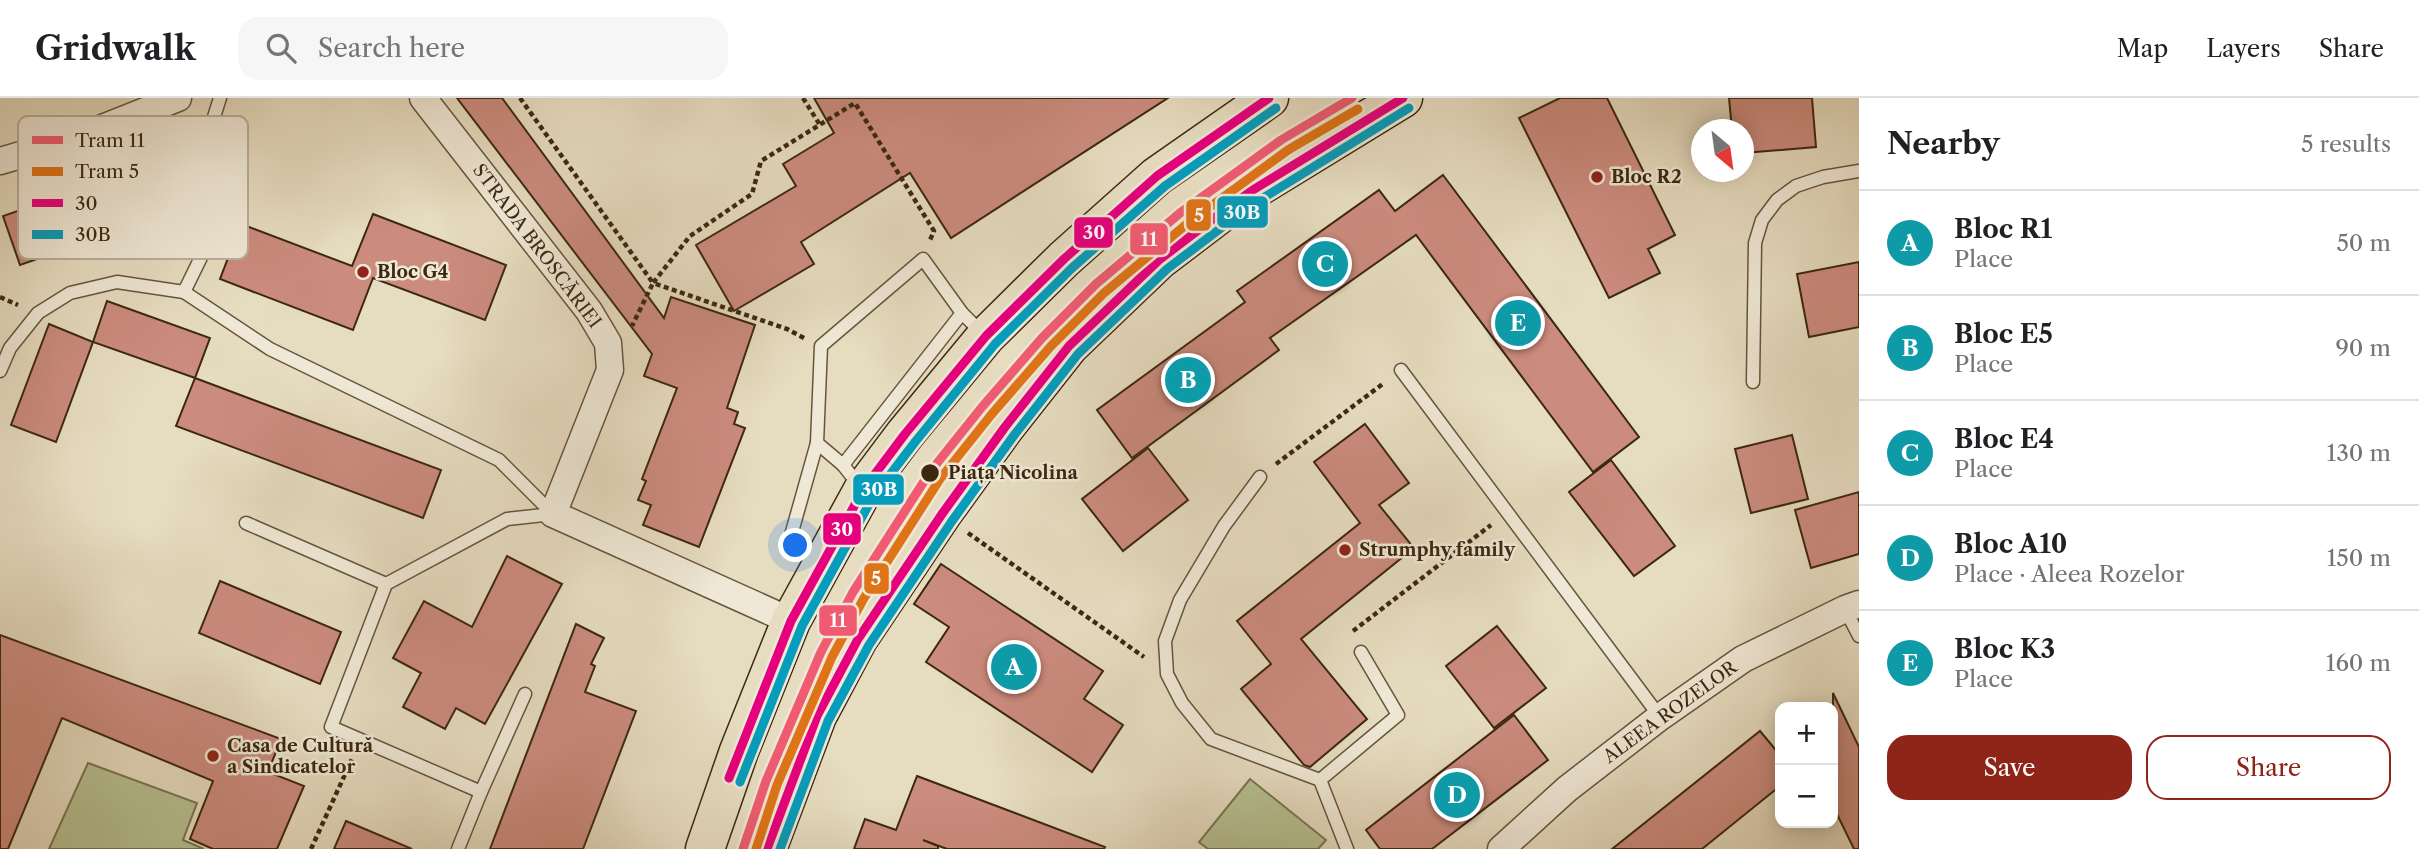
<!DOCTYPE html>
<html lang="en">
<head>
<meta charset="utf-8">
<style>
	body { margin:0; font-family:"Libre Caslon Text",serif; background:#f6f6f6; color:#202124 }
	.controls { position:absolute; right:21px; bottom:21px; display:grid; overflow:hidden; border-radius:14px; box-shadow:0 4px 18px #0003 }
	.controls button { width:63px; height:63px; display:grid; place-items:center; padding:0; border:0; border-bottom:2px solid #e0e0e0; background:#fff; color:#202124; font:35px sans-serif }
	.compass { position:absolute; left:1691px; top:21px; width:63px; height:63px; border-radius:50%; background:#fff; box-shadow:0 4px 18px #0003; rotate:151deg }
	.you { position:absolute; left:796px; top:448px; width:24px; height:24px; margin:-18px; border:5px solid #fff; border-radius:50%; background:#1a73e8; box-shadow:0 0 0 10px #1a73e833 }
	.badge { display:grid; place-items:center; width:46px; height:46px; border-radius:50%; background:#8f2418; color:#fff; font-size:23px; font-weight:700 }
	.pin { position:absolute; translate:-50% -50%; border:4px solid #fff; box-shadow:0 2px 7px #0006 }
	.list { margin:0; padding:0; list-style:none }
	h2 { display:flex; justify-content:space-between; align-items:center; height:91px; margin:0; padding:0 28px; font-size:30px }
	h2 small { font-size:23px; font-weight:400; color:#757577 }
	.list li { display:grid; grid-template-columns:46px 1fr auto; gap:21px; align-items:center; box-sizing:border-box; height:105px; padding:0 28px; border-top:2px solid #e0e0e0 }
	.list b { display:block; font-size:26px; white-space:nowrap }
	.list p { margin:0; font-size:23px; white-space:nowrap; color:#757577 }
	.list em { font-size:23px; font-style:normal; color:#757577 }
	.actions { display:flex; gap:14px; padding:21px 28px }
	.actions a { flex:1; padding:16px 0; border:2px solid #8f2418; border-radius:21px; text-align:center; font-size:24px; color:#8f2418 }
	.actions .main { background:#8f2418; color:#fff }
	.icon { flex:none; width:38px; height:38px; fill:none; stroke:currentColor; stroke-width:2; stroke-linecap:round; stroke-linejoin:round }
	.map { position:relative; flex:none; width:1859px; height:751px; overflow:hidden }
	header { display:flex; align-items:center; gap:42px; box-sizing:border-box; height:98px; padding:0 35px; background:#fff; border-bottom:2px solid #e0e0e0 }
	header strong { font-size:33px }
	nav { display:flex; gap:38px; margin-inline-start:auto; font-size:24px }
	.search { width:490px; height:63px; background:#f6f6f6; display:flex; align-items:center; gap:18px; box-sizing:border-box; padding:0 24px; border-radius:21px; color:#757577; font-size:26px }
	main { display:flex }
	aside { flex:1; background:#fff }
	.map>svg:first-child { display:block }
	.green { fill:#b6c092; stroke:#797451; stroke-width:2 }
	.building { fill:#cb8b7d; stroke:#3c2810; stroke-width:2 }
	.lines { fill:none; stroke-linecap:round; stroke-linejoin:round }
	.lane-casing { stroke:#66553c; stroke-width:15 }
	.street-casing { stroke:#66553c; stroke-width:29 }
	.primary-casing { stroke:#3c2810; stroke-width:41 }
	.path { stroke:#3c2810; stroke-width:4.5; stroke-dasharray:5 3.5; stroke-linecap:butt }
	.lane { stroke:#efe8d6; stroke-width:12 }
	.street { stroke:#efe8d6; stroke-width:26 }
	.primary { stroke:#e6dcc0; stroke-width:38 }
	.bus-1-casing { stroke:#efe8d6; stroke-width:14 }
	.bus-2-casing { stroke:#efe8d6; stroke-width:14 }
	.bus-1 { stroke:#e5007d; stroke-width:9 }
	.bus-2 { stroke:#069cbb; stroke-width:9 }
	.tram-1-casing { stroke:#efe8d6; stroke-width:14 }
	.tram-2-casing { stroke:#efe8d6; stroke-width:14 }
	.tram-1 { stroke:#f05b72; stroke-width:9 }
	.tram-2 { stroke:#de7417; stroke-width:9 }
	.poi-dot { fill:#8f2418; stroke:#efe8d6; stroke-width:2.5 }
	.stop-dot { fill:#3c2810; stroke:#efe8d6; stroke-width:2.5 }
	.labels { text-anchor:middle; stroke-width:5; stroke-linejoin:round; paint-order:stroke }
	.poi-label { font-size:18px; font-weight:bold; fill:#3c2810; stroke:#efe8d6; text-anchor:start }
	.street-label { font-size:18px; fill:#3c2810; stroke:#efe8d6 }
	.stop-label { font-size:18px; font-weight:bold; fill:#3c2810; stroke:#efe8d6; text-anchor:start }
	.key { fill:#efe8d6; stroke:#b9ae9b; stroke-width:2 }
	.key-label { font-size:19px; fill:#3c2810 }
	.line-badge { stroke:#efe8d6; stroke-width:2.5 }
	.badge-label { font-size:19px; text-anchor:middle; font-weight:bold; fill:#fff }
</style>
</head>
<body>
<header>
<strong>Gridwalk</strong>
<div class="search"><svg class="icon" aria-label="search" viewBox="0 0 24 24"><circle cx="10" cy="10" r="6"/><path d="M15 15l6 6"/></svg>Search here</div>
<nav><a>Map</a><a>Layers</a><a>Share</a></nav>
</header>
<main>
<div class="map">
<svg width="1859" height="751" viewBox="0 0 1859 751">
	<rect width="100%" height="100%" fill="#e6dcc0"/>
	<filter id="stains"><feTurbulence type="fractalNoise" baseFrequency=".00286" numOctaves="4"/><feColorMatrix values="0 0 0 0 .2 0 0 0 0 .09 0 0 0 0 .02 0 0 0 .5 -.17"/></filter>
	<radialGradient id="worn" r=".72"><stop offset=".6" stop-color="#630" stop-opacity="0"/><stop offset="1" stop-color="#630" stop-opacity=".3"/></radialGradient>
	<g class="green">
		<path d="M88,665L197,705L183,742L204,751H49Z"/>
		<path d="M1250,681L1326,742L1318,751H1208L1199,744Z"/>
	</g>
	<g class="building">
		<path d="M457,0H502L664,220L671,199L755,227L727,310L738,314L734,326L745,330L699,449L643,427L651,407L638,402L646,383L642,381L677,290L644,278L652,256Z"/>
		<path d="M814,0H1168L951,140L910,75L801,144L814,166L734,213L696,147L796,88L783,66L834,35Z"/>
		<path d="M1560,0H1607L1675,137L1648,151L1660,175L1609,200L1519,20Z"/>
		<path d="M1729,0H1812L1816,49L1744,55V32H1732Z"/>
		<path d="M197,51L214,99L20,167L3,118Z"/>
		<path d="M1443,77L1639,339L1593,374L1416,137L1270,240L1279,252L1132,360L1097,312L1245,204L1237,193L1379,92L1395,113Z"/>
		<path d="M373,116L506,167L485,222L373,180L353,232L220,181L241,126L352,168Z"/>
		<path d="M1859,164V229L1809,239L1797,176Z"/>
		<path d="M107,203L210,240L195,280L93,244Z"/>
		<path d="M49,226L93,244L56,344L11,327Z"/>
		<path d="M195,280L441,372L423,420L176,328Z"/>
		<path d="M1365,326L1409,385L1379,407L1414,450L1301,541L1367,621L1310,669L1304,667L1241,591L1271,566L1237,523L1360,425L1314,364Z"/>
		<path d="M1792,337L1808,401L1751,415L1735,351Z"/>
		<path d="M1148,350L1188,402L1123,453L1082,401Z"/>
		<path d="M1611,362L1675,448L1634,478L1569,394Z"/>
		<path d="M1859,394V456L1811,470L1795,412Z"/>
		<path d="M507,458L562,486L485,626L456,610L445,631L403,609L421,575L393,560L424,503L472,529Z"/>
		<path d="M941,466L1103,573L1084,601L1123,627L1092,674L926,564L949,529L914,506Z"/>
		<path d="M220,483L341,534L320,586L199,535Z"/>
		<path d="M576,526L604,540L591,566L595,568L585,594L636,613L583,751H490Z"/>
		<path d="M1497,528L1546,590L1494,630L1446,568Z"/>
		<path d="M0,537L281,641L268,674L304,688L277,751H213L190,741L213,683L62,620L8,751H0Z"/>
		<path d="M1833,595L1859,649V751H1854L1833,708Z"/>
		<path d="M1514,617L1548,662L1432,751H1380L1366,732Z"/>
		<path d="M1760,633L1780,657V688L1702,751H1612Z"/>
		<path d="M917,678L1105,749L1104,751H947L923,742L938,748V751H854L865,721L896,732Z"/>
		<path d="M346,723L412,751H334Z"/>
	</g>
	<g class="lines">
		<g class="lane-casing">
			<g id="lane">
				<path d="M184,194L270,251L499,362L553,416"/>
				<path d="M1401,272L1660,619"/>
				<path d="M0,273L10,250L38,215L70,195L117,184L184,194L228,104L213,22L220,0"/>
				<path d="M1753,284L1755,145L1762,122L1777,102L1796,88L1823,79L1859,73"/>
				<path d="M843,367L962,215"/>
				<path d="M1260,379L1224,428L1180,502L1165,543L1167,576L1182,605L1211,641L1320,682L1347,751"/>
				<path d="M861,390L843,367L817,345L821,248L923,161L962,215L983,236"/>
				<path d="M246,425L386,486"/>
				<path d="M788,448L817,345"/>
				<path d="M1845,511L1859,538"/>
				<path d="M525,596L481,694L331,629L386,486L507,421L553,416"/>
				<path d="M1320,682L1398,617L1361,554"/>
				<path d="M458,751L481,694"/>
			</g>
		</g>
		<g class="street-casing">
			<g id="street">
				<path d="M423,0L589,213L608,245L610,272L553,416L791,523"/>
				<path d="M0,63L72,42L178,0"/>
				<path d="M1501,751L1567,691L1660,619L1743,561L1845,511L1859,506"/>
			</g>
		</g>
		<g class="primary-casing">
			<g id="primary">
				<path d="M705,751L739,653L791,523L863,392L905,336L986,238L1064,161L1157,78L1269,0"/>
				<path d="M767,751L817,618L858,541L942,416L1005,329L1069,248L1159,162L1243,98L1403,0"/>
			</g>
		</g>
		<g class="path">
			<path d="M520,0L653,185L632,228"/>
			<path d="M803,0L820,27"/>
			<path d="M0,199L18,207"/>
			<path d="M804,240L787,231L653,185L690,138L752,96L761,63L855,5L934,133L930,142"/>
			<path d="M1276,366L1384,285"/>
			<path d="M968,435L1144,559"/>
			<path d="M1353,533L1491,427"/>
			<path d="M311,751L352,661"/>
		</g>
		<use href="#lane" class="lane"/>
		<use href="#street" class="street"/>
		<use href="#primary" class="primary"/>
		<g class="bus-1-casing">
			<g id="bus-1">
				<path d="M729,680L791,523L863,392L905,336L986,238L1064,161L1157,78L1269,0"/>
				<path d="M767,751L817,618L858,541L942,416L1005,329L1069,248L1159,162L1243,98L1403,0"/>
			</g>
		</g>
		<g class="bus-2-casing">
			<g id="bus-2">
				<path d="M740,684L802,528L873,399L915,344L995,246L1072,170L1165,88L1276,10"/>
				<path d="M780,751L828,623L869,547L952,423L1015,336L1078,256L1167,171L1250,108L1409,10"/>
			</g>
		</g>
		<use href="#bus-1" class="bus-1"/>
		<use href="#bus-2" class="bus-2"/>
		<g class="tram-1-casing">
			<path id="tram-1" d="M743,751L766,683L821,554L853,494L930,374L982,309L1042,240L1096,186L1180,115L1281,42L1352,0"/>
		</g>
		<g class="tram-2-casing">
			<path id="tram-2" d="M756,751L777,687L832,559L864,500L940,381L991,317L1051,248L1104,195L1188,125L1288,52L1358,11"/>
		</g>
		<use href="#tram-1" class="tram-1"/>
		<use href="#tram-2" class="tram-2"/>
	</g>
	<g class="poi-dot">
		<circle cx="1597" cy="79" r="7"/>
		<circle cx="363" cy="174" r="7"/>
		<circle cx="1345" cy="452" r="7"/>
		<circle cx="213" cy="658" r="7"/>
	</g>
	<circle class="stop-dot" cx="930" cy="375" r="10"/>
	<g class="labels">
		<g class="poi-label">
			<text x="1611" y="85">Bloc R2</text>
			<text x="377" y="180">Bloc G4</text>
			<text x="1359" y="458">Strumphy family</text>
			<text x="227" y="654">Casa de Cultură<tspan x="227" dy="21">a Sindicatelor</tspan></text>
		</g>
		<g class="street-label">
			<text transform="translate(537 148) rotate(53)" y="6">STRADA BROSCĂRIEI</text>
			<text transform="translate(1670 614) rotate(-36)" y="6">ALEEA ROZELOR</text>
		</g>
		<g class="stop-label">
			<text x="948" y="381">Piața Nicolina</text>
		</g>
	</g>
	<rect x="18" y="18" width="230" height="143" rx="10" class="key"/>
	<rect x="32" y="38" width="31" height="8" fill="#f05b72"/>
	<rect x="32" y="69" width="31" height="9" fill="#de7417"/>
	<rect x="32" y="101" width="31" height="8" fill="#e5007d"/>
	<rect x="32" y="132" width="31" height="9" fill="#069cbb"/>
	<g class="key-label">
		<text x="75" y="49">Tram 11</text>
		<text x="75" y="80">Tram 5</text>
		<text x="75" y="112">30</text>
		<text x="75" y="143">30B</text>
	</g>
	<g class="line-badge">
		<rect x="1216" y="97" width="53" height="34" rx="7" fill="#069cbb"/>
		<rect x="1185" y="100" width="27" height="34" rx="7" fill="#de7417"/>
		<rect x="1073" y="118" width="41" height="33" rx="7" fill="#e5007d"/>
		<rect x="1129" y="124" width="40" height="34" rx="7" fill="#f05b72"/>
		<rect x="852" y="375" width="53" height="33" rx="7" fill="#069cbb"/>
		<rect x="822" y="414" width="40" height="34" rx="7" fill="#e5007d"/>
		<rect x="863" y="464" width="27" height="33" rx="7" fill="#de7417"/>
		<rect x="818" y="506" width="40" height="33" rx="7" fill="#f05b72"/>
	</g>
	<g class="badge-label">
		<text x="1242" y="121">30B</text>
		<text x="1199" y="124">5</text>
		<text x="1094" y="141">30</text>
		<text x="1149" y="148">11</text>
		<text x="879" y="398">30B</text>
		<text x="842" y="438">30</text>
		<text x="876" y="487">5</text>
		<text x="838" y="529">11</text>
	</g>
	<rect width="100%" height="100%" filter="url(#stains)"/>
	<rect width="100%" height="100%" fill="url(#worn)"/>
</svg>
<div class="controls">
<button>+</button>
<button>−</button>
</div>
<svg class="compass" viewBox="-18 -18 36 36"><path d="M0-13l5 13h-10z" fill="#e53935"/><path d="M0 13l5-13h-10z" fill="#757577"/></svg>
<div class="you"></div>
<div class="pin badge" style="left:1014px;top:569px;background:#0f9aa8">A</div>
<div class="pin badge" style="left:1188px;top:282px;background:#0f9aa8">B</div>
<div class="pin badge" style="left:1325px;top:166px;background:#0f9aa8">C</div>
<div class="pin badge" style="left:1457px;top:697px;background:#0f9aa8">D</div>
<div class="pin badge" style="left:1518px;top:225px;background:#0f9aa8">E</div>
</div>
<aside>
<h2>Nearby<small>5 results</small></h2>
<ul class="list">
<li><span class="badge" style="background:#0f9aa8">A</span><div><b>Bloc R1</b><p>Place</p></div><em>50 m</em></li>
<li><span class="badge" style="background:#0f9aa8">B</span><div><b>Bloc E5</b><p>Place</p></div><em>90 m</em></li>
<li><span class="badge" style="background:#0f9aa8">C</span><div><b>Bloc E4</b><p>Place</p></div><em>130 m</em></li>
<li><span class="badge" style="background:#0f9aa8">D</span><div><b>Bloc A10</b><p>Place · Aleea Rozelor</p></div><em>150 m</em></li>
<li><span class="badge" style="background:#0f9aa8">E</span><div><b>Bloc K3</b><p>Place</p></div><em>160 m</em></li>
</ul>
<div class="actions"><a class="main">Save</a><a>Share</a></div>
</aside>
</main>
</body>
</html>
